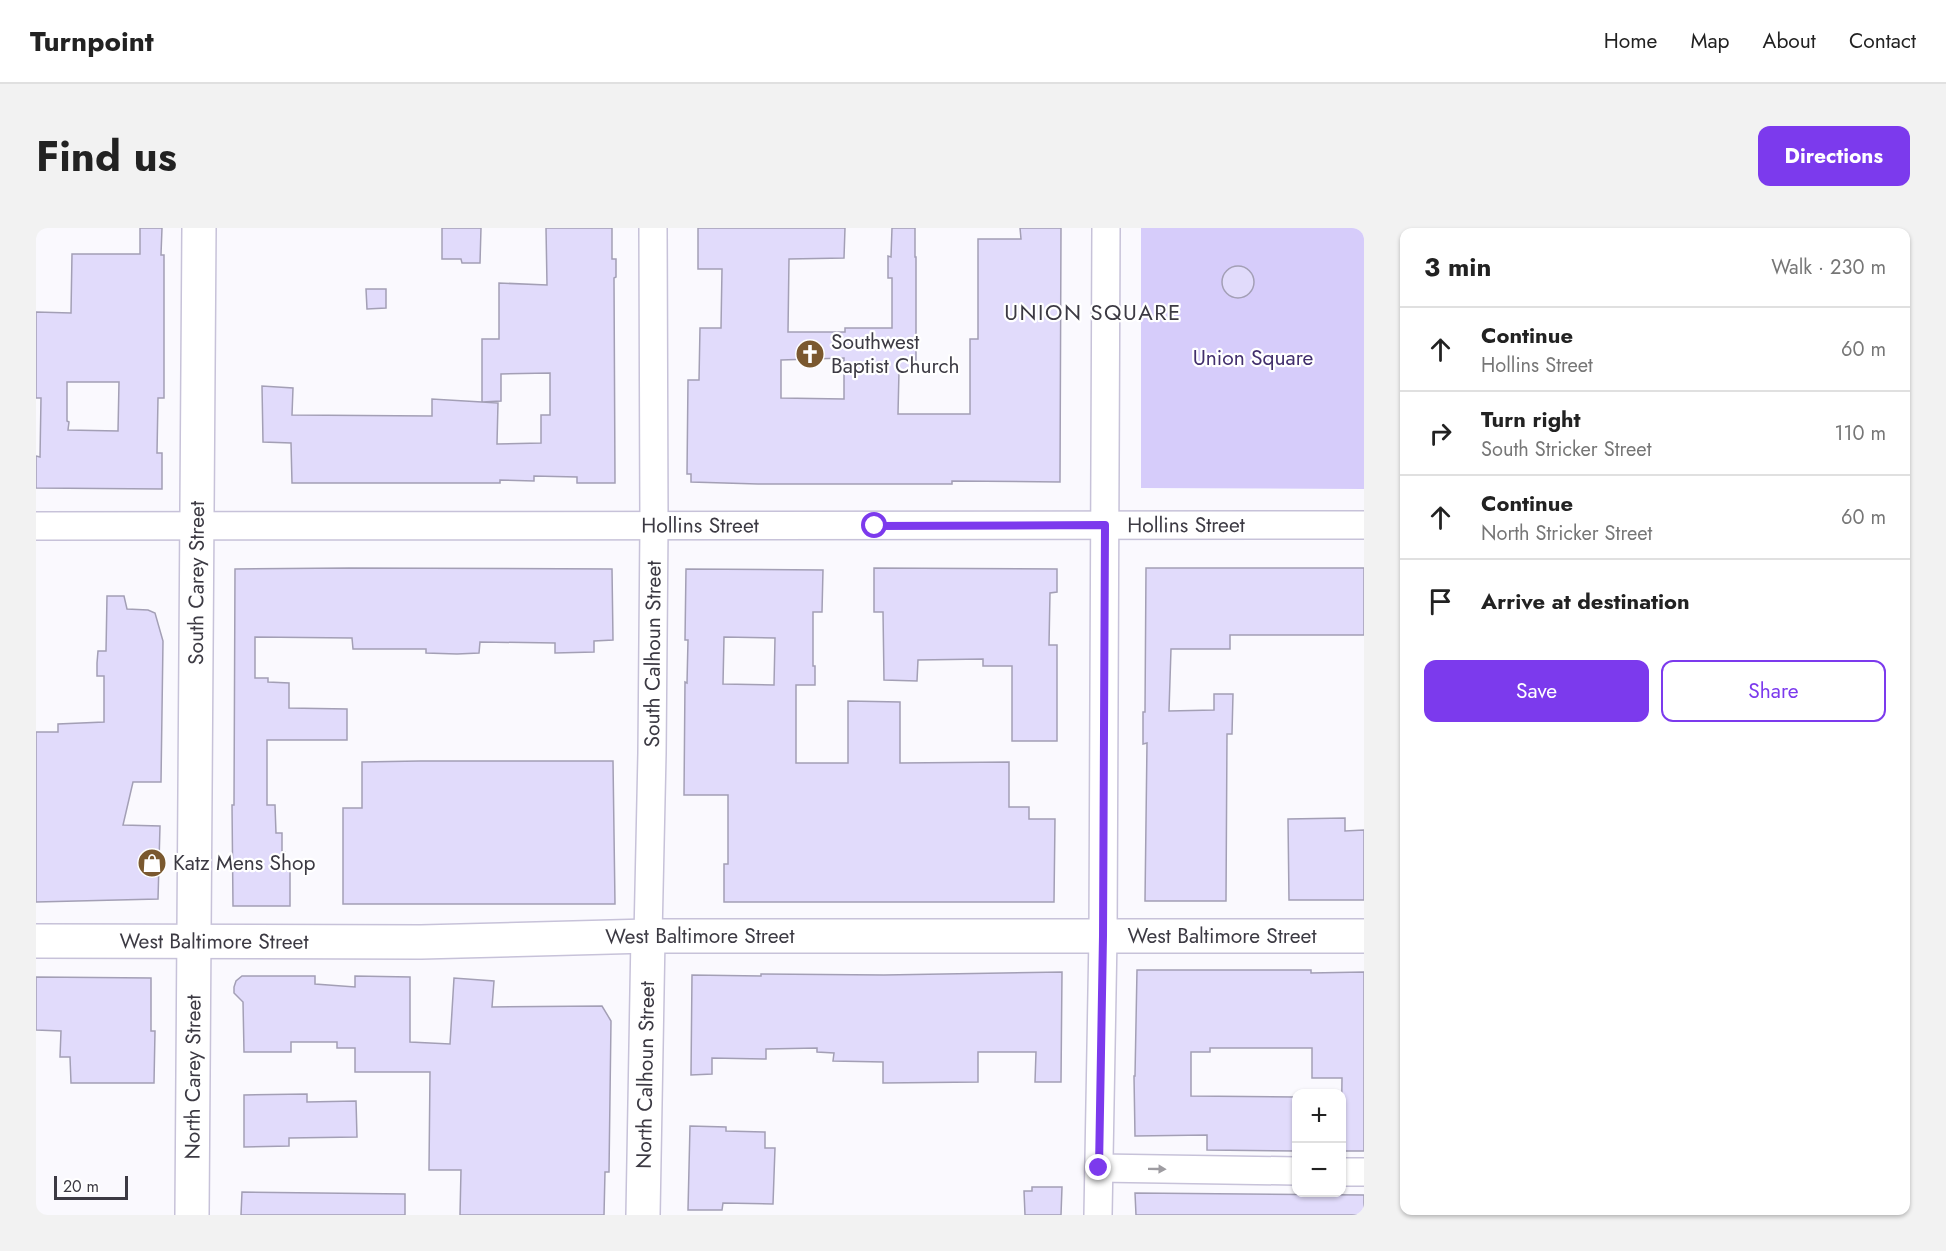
<!DOCTYPE html>
<html lang="en">
<head>
<meta charset="utf-8">
<style>
	body { margin:0; font-family:Jost,sans-serif; background:#f2f2f2; color:#222 }
	.controls { position:absolute; right:18px; bottom:18px; display:grid; overflow:hidden; border-radius:12px; box-shadow:0 2px 4px #0004 }
	.controls button { width:54px; height:54px; display:grid; place-items:center; padding:0; border:0; border-bottom:2px solid #e0e0e0; background:#fff; color:#222; font:30px sans-serif }
	.scale { position:absolute; left:18px; bottom:15px; width:74px; box-sizing:border-box; padding-left:6px; border:3px solid #3c3a43; border-top:0; font-size:16px; line-height:21px; white-space:nowrap; color:#3c3a43; -webkit-text-stroke:4px #fff; paint-order:stroke }
	.stop { position:absolute; width:18px; height:18px; margin:-14px; border:4px solid #7c3aed; border-radius:50%; background:#fff }
	.stop.end { background:#7c3aed; border-color:#fff; box-shadow:0 2px 6px #0008 }
	.list { margin:0; padding:0; list-style:none }
	h2 { display:flex; justify-content:space-between; align-items:center; height:78px; margin:0; padding:0 24px; font-size:26px }
	h2 small { font-size:20px; font-weight:400; color:#767676 }
	.list li { display:grid; grid-template-columns:39px 1fr auto; gap:18px; align-items:center; box-sizing:border-box; height:84px; padding:0 24px; border-top:2px solid #e0e0e0 }
	.list b { display:block; font-size:22px; white-space:nowrap }
	.list p { margin:0; font-size:20px; white-space:nowrap; color:#767676 }
	.list em { font-size:20px; font-style:normal; color:#767676 }
	.actions { display:flex; gap:12px; padding:18px 24px }
	.actions a { flex:1; padding:14px 0; border:2px solid #7c3aed; border-radius:12px; text-align:center; font-size:21px; color:#7c3aed }
	.actions .main { background:#7c3aed; color:#fff }
	.icon { flex:none; width:33px; height:33px; fill:none; stroke:currentColor; stroke-width:2; stroke-linecap:round; stroke-linejoin:round }
	.map { position:relative; flex:none; width:1328px; height:987px; overflow:hidden; border-radius:12px }
	header { display:flex; align-items:center; gap:36px; box-sizing:border-box; height:84px; padding:0 30px; background:#fff; border-bottom:2px solid #e0e0e0 }
	header strong { font-size:28px }
	nav { display:flex; gap:33px; margin-inline-start:auto; font-size:21px }
	.intro { display:flex; align-items:center; justify-content:space-between; box-sizing:border-box; height:144px; padding:0 36px }
	h1 { margin:0; font-size:42px }
	.button { padding:15px 27px; border-radius:12px; background:#7c3aed; color:#fff; font-size:21px; font-weight:700 }
	main { display:flex; gap:36px; padding:0 36px }
	aside { flex:1; background:#fff; border-radius:12px; box-shadow:0 2px 4px #0004 }
	.map>svg:first-child { display:block }
	.green { fill:#d6ccfa }
	.building { fill:#e1dbfb; stroke:#a39fb5; stroke-width:1.5; fill-rule:evenodd }
	.lines { fill:none; stroke-linecap:round; stroke-linejoin:round }
	.street-casing { stroke:#c7c2d9; stroke-width:30 }
	.secondary-casing { stroke:#c7c2d9; stroke-width:36 }
	.street { stroke:#fff; stroke-width:27 }
	.secondary { stroke:#fff; stroke-width:33 }
	.oneway { fill:#9e9ca1 }
	.route { stroke:#7c3aed; stroke-width:8 }
	.labels { text-anchor:middle; stroke-width:4.5; stroke-linejoin:round; paint-order:stroke }
	.poi-label { font-size:21px; fill:#3c3a43; stroke:#fff; text-anchor:start }
	.park-label { font-size:21px; fill:#422f6d; stroke:#fff }
	.street-label { font-size:21px; fill:#3c3a43; stroke:#fff }
	.neighbourhood-label { font-size:22px; letter-spacing:1.5px; fill:#3c3a43; stroke:#fff }
</style>
</head>
<body>
<header>
<strong>Turnpoint</strong>
<nav><a>Home</a><a>Map</a><a>About</a><a>Contact</a></nav>
</header>
<div class="intro"><h1>Find us</h1><a class="button">Directions</a></div>
<main>
<div class="map">
<svg width="1328" height="987" viewBox="0 0 1328 987">
	<rect width="100%" height="100%" fill="#faf9fe"/>
	<path class="green" d="M1105,0H1328V261L1105,260Z"/>
	<g class="building">
		<path d="M104,0H126L125,27H128V170H122L121,225H126V261L0,260V228L4,229L5,170H0V84L35,85L36,26H104ZM31,154H83L82,203L32,202L33,194L31,193Z"/>
		<path d="M406,0H445L444,35H426L425,31H406Z"/>
		<path d="M510,0H576V31H580V49L578,50L579,255H541V249L498,248V253L464,252V255H256L255,215L227,214L226,158L257,160L256,187L396,188V171L462,175L461,216L505,215V187H514V145L465,146V173L446,174V111H463V55L511,57Z"/>
		<path d="M662,0H809L808,30L753,31L752,104H809V100H856V50H852V28L855,29L856,0H879V29H880V143H863L862,186H934V111H942V11H985L984,0H1025L1024,254L916,253V256H722L655,254V246H651L652,152H663L664,100H685L686,41H662ZM808,130V171L745,170V132Z"/>
		<circle cx="1202" cy="54" r="16"/>
		<path d="M330,61H350V80L331,81Z"/>
		<path d="M313,340L576,341L577,412L558,413V424L519,425V415L444,414L443,425L421,426L390,425V421H317L316,410L219,409V450H232V454L253,455V480L311,481V512H231V577H239L240,605H246V624H249L250,639H254V678H197L196,577H198L199,341Z"/>
		<path d="M838,340L1021,341V364L1014,365L1013,417H1021V513H976V438H947V431L882,432L881,453L848,452L847,384H838Z"/>
		<path d="M1110,340H1328V407H1194V421H1135L1133,483L1178,482V466H1197L1196,506H1191L1190,673H1109L1111,515L1107,516V484H1109Z"/>
		<path d="M650,341L787,342L786,384H777V438H779V457H760V535H812V473L864,474V535L973,534V579H993V591H1019L1018,674H688V636H692V567H648L649,454L651,455L652,412H649ZM688,409L739,410L738,457L687,456Z"/>
		<path d="M71,368H88L91,381L112,382L119,385L127,413L125,554H97L87,597L124,598L122,671L0,674V504H22V496L68,494V448H61V435L62,423H70Z"/>
		<path d="M384,533H577L579,676H307V580H326V534Z"/>
		<path d="M1309,590V603L1328,602V672H1253L1252,591Z"/>
		<path d="M1101,742H1275V745L1328,744V923H1305L1306,850H1276V820H1174V824H1155V868L1259,869V923L1171,922V907L1099,908L1098,848H1099Z"/>
		<path d="M1026,744L1025,854H999L1000,824H942V854L847,855V834L797,833L798,825L781,824V820L730,821V831L676,830V846L655,847L656,747L725,748V746L848,747Z"/>
		<path d="M206,748H279V756L319,759V748L374,749V814L414,816L418,750L458,753L456,779L566,778L575,793L573,944H569L568,987H424L425,942H393L394,844H319V820H301V814H255V824H208L207,774L198,765V759L200,753Z"/>
		<path d="M0,749L115,750V803H119L118,855H35L34,829H24L25,803L0,802Z"/>
		<path d="M271,866V874L320,873L321,909L253,910V918L208,919V867Z"/>
		<path d="M654,898L690,899V903L729,904V920H739L737,976L687,975L686,982H652Z"/>
		<path d="M996,959H1026L1025,987H989L988,963H996Z"/>
		<path d="M206,964L369,966V987H205Z"/>
		<path d="M1099,965L1328,967V987H1100Z"/>
	</g>
	<g class="lines">
		<g class="street-casing">
			<g id="street">
				<path id="s1" d="M0,298L1328,297"/>
				<path id="s2" d="M612,708L616,525L618,298L617,0"/>
				<path d="M1063,940L1260,943"/>
				<path d="M1306,944H1328"/>
				<path d="M1062,987L1067,708L1070,0"/>
			</g>
		</g>
		<g class="secondary-casing">
			<g id="secondary">
				<path id="s3" d="M0,713L385,714L612,708H1328"/>
				<path id="s4" d="M156,987L163,0"/>
				<path id="s5" d="M607,987L612,708"/>
			</g>
		</g>
		<use href="#street" class="street"/>
		<use href="#secondary" class="secondary"/>
	</g>
	<defs><path id="oneway-solid" d="M-6-.8H1V-3.2L6.5 0L1 3.2V.8H-6Z" transform="scale(1.5)"/></defs>
	<use class="oneway" href="#oneway-solid" transform="translate(1121 941) rotate(1)"/>
	<g class="lines">
		<path class="route" d="M839,298L1069,297L1067,708L1063,940"/>
	</g>
	<defs>
		<g id="church-disc" transform="scale(1.5)"><circle r="9.5" fill="#7a582f" stroke="#fff"/><path d="M-1.2-6h2.4v3.5h3.3v2.4h-3.3V6h-2.4V-.1h-3.3v-2.4h3.3Z" fill="#fff"/></g>
		<g id="shop-disc" transform="scale(1.5)"><circle r="9.5" fill="#7a582f" stroke="#fff"/><path d="M-5-2.5h2.3a2.7 3.5 0 0 1 5.4 0H5L5.5 6h-11ZM-1.5-2.5h3a1.5 2.3 0 0 0-3 0Z" fill="#fff"/></g>
	</defs>
	<g fill-rule="evenodd">
		<use href="#church-disc" x="774" y="126"/>
		<use href="#shop-disc" x="116" y="635"/>
	</g>
	<g class="labels">
		<g class="poi-label">
			<text x="795" y="121">Southwest<tspan x="795" dy="24">Baptist Church</tspan></text>
			<text x="137" y="642">Katz Mens Shop</text>
		</g>
		<g class="park-label">
			<text x="1217" y="137">Union Square</text>
		</g>
		<g class="street-label">
			<text dy="7" stroke="none"><textPath href="#s1" startOffset="1150">Hollins Street</textPath></text>
			<text dy="7" stroke="none"><textPath href="#s1" startOffset="664">Hollins Street</textPath></text>
			<text dy="7" stroke="none"><textPath href="#s4" startOffset="632">South Carey Street</textPath></text>
			<text dy="7" stroke="none"><textPath href="#s2" startOffset="282">South Calhoun Street</textPath></text>
			<text dy="7" stroke="none"><textPath href="#s3" startOffset="1186">West Baltimore Street</textPath></text>
			<text dy="7" stroke="none"><textPath href="#s3" startOffset="664">West Baltimore Street</textPath></text>
			<text dy="7" stroke="none"><textPath href="#s3" startOffset="178">West Baltimore Street</textPath></text>
			<text dy="7" stroke="none"><textPath href="#s5" startOffset="140">North Calhoun Street</textPath></text>
			<text dy="7" stroke="none"><textPath href="#s4" startOffset="138">North Carey Street</textPath></text>
		</g>
		<g class="neighbourhood-label">
			<text x="1057" y="92">UNION SQUARE</text>
		</g>
	</g>
</svg>
<div class="controls">
<button>+</button>
<button>−</button>
</div>
<div class="scale">20 m</div>
<div class="stop" style="left:839px;top:298px"></div>
<div class="stop end" style="left:1063px;top:940px"></div>
</div>
<aside>
<h2>3 min<small>Walk · 230 m</small></h2>
<ul class="list">
<li><svg class="icon" aria-label="ahead" viewBox="0 0 24 24"><path d="M12 20V5M6 11l6-6 6 6"/></svg><div><b>Continue</b><p>Hollins Street</p></div><em>60 m</em></li>
<li><svg class="icon" aria-label="right" viewBox="0 0 24 24"><path d="M7 20v-9h11M14 6l5 5-5 5"/></svg><div><b>Turn right</b><p>South Stricker Street</p></div><em>110 m</em></li>
<li><svg class="icon" aria-label="ahead" viewBox="0 0 24 24"><path d="M12 20V5M6 11l6-6 6 6"/></svg><div><b>Continue</b><p>North Stricker Street</p></div><em>60 m</em></li>
<li><svg class="icon" aria-label="arrive" viewBox="0 0 24 24"><path d="M6 21V4h12l-3 4 3 4H6"/></svg><div><b>Arrive at destination</b></div></li>
</ul>
<div class="actions"><a class="main">Save</a><a>Share</a></div>
</aside>
</main>
</body>
</html>
